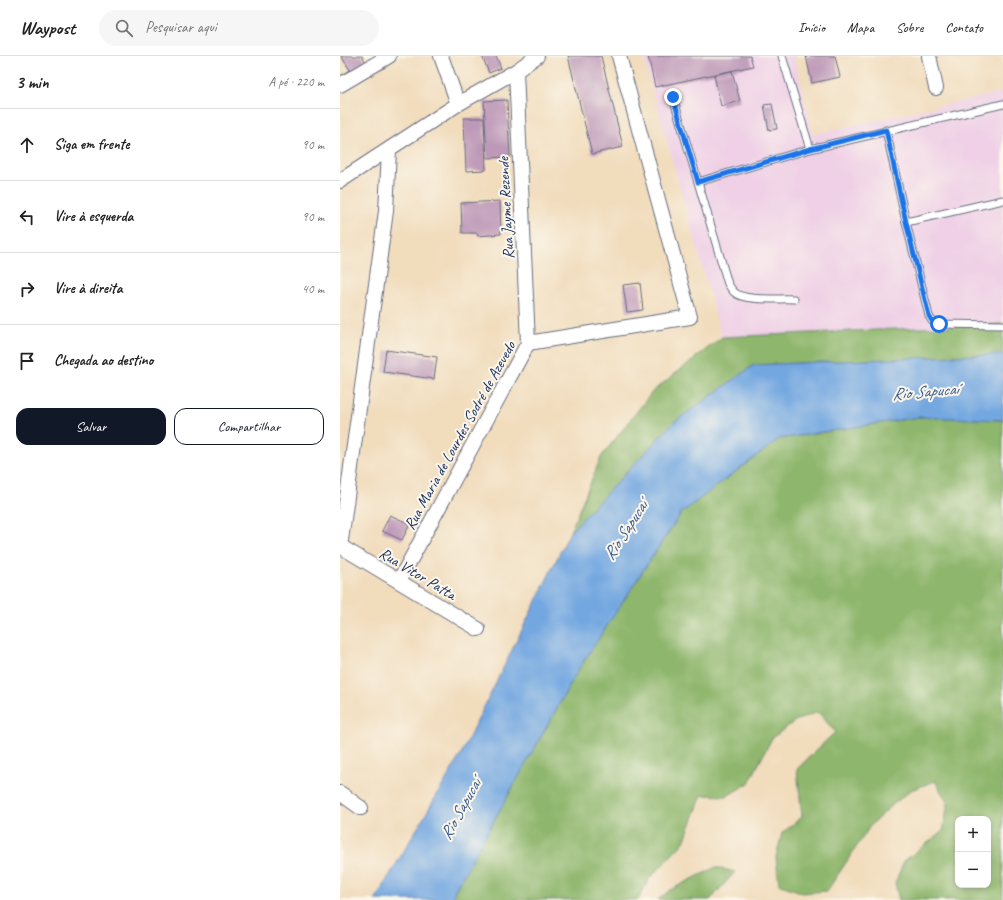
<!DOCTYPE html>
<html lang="pt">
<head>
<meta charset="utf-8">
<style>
	body { margin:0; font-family:Caveat,sans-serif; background:#f6f6f6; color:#222 }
	.controls { position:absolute; right:12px; bottom:12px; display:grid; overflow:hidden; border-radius:8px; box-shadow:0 2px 6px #0003 }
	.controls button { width:36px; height:36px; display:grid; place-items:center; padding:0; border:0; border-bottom:1px solid #e0e0e0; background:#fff; color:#222; font:20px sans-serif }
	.stop { position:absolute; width:12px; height:12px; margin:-9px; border:3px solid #1a73e8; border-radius:50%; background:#fff }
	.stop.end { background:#1a73e8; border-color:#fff; box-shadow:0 1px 4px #0008 }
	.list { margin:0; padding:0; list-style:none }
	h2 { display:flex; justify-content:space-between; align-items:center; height:52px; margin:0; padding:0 16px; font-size:17px }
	h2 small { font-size:13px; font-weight:400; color:#767676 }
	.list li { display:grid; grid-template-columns:26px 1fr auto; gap:12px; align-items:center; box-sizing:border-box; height:72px; padding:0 16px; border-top:1px solid #e0e0e0 }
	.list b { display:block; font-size:15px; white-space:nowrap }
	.list em { font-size:13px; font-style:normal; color:#767676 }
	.actions { display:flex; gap:8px; padding:12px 16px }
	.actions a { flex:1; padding:9px 0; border:1px solid #111827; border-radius:12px; text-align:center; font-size:14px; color:#111827 }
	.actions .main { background:#111827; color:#fff }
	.icon { flex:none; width:22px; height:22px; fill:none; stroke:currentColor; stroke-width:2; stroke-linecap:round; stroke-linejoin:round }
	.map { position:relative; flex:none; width:663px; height:844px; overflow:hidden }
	header { display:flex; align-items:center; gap:24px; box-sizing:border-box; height:56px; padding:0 20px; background:#fff; border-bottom:1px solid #e0e0e0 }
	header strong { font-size:19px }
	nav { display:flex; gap:22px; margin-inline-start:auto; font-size:14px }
	.search { width:280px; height:36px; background:#f6f6f6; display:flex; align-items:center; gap:10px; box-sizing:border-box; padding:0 14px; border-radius:22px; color:#767676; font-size:15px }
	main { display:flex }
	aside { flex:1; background:#fff }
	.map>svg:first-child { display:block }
	.built { fill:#efd0e6 }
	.forest { fill:#8eb66c; stroke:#547265; fill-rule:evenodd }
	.water { fill:#73a7e0; stroke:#476b9f }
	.building { fill:#bd98b8 }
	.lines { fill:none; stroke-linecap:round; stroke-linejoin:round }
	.lane-casing { stroke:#666c7f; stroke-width:9 }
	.street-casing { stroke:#666c7f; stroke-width:16 }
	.lane { stroke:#fff; stroke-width:7 }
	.street { stroke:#fff; stroke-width:14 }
	.route { stroke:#1a73e8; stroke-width:5 }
	.labels { text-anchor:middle; stroke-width:4; stroke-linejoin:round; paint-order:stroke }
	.street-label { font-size:16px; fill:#1b2f5e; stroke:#fbf7ec }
	.water-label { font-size:17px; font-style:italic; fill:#3a598c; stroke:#fbf7ec }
</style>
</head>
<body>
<header>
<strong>Waypost</strong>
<div class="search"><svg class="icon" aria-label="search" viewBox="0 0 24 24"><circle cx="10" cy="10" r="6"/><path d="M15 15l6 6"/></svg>Pesquisar aqui</div>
<nav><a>Início</a><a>Mapa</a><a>Sobre</a><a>Contato</a></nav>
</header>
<main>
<aside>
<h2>3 min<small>A pé · 220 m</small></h2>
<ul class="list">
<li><svg class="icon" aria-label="ahead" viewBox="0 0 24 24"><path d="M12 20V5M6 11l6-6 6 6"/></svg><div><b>Siga em frente</b></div><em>90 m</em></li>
<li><svg class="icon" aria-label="left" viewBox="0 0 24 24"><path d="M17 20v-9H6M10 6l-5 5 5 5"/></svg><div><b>Vire à esquerda</b></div><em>90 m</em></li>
<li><svg class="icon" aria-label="right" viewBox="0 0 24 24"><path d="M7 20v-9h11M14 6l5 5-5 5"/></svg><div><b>Vire à direita</b></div><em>40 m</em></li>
<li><svg class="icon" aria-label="arrive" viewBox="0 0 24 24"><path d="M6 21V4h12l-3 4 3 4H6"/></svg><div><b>Chegada ao destino</b></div></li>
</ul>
<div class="actions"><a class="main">Salvar</a><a>Compartilhar</a></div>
</aside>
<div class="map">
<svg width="663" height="844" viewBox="0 0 663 844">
	<rect width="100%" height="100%" fill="#fbf7ec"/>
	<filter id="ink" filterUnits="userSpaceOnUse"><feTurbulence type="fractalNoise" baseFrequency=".025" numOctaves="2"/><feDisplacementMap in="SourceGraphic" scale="8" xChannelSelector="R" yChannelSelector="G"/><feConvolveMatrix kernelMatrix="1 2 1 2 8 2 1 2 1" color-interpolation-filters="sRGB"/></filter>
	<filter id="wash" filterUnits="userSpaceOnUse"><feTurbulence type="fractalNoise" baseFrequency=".012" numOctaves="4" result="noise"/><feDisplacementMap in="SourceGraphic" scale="16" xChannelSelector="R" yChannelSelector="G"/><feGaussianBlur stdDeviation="0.9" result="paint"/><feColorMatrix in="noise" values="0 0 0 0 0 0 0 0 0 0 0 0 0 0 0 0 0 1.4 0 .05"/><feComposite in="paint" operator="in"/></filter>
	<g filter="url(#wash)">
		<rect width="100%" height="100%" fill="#f1dcbc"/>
		<path class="built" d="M303,0H454L473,78L663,36V268L382,281Z"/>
		<g class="forest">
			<path d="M663,268V298L414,309L334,366L230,476L261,401L313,335L382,281Z"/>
			<path d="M579,361L663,364V844H559L555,827L564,805L603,775L608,748L595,725L571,734L550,751L531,769L487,835L463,837L439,828L436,801L442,777L462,761L457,713L495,676L478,656L455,665L432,682L409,727L387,740L362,739L344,786L309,823L298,844H112L115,834L240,611L341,457L439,383ZM618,763H648V829H618Z"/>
			<path d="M376,811L395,816L370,844H318L330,834Z"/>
		</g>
		<path class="water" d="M663,298V364L579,361L439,383L341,457L240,611L115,834L112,844H35L120,700L230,476L334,366L414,309Z"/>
		<g id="blocks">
			<g class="building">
				<path d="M1,0H22L27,8L12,17Z"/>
				<path d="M142,0H156L161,12L149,17Z"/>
				<path d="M228,0H261L283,91L252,98Z"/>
				<path d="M308,0H410L413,10L315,31Z"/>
				<path d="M466,0H495L500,21L472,27Z"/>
				<path d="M392,15L400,45L381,50L374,19Z"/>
				<path d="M167,44L170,101L147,102L144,45Z"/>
				<path d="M432,48L437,73L429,74L424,49Z"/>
				<path d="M124,62H144L146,114L126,115Z"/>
				<path d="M160,145L161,178L138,180L137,177H122L121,147Z"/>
				<path d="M300,227L303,254L287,256L283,229Z"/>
				<path d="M46,294L97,301L94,323L43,316Z"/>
				<path d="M50,459L70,468L62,484L42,475Z"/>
			</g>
		</g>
	</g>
	<g filter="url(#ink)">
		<use href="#blocks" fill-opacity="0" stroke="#666c7f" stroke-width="1"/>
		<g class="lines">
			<g class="lane-casing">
				<g id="lane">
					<path d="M442,0L470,93"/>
					<path d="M333,41L358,126"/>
					<path d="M546,74L566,166L589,260L592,265L599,268L663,269"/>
					<path d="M566,166L663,144"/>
					<path d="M454,243C440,242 404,246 394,236C392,234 390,231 388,228L358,126L470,93L663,48"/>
				</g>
			</g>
			<g class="street-casing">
				<g id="street">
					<path d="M101,0L118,48"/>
					<path d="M589,0L596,32"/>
					<path d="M176,15L188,287"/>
					<path d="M0,29L49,0"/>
					<path d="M0,125L118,48L176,15L197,0"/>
					<path d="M188,287L350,261L279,0"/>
					<path d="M0,490L138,573"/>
					<path d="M0,492L46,155L49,94"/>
					<path d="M59,525L188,287"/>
					<path d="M0,737L21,752"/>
				</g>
			</g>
			<use href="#lane" class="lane"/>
			<use href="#street" class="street"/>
		</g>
	</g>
	<g class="lines" filter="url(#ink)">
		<path class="route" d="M333,41L358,126L470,93L546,74L566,166L589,260L592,265L599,268"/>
	</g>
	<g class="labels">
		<g class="street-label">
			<text transform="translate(165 152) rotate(-93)" y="6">Rua Jayme Rezende</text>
			<text transform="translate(119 379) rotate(-61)" y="6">Rua Maria de Lourdes Sodré de Azevedo</text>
			<text transform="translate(78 517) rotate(31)" y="6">Rua Vitor Patta</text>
		</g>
		<g class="water-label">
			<text transform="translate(585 335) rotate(-5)" y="6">Rio Sapucaí</text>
			<text transform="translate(285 474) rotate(-57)" y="6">Rio Sapucaí</text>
			<text transform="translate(120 753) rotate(-61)" y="6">Rio Sapucaí</text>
		</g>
	</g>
</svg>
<div class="controls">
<button>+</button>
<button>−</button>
</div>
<div class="stop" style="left:599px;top:268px"></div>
<div class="stop end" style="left:333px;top:41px"></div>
</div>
</main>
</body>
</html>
